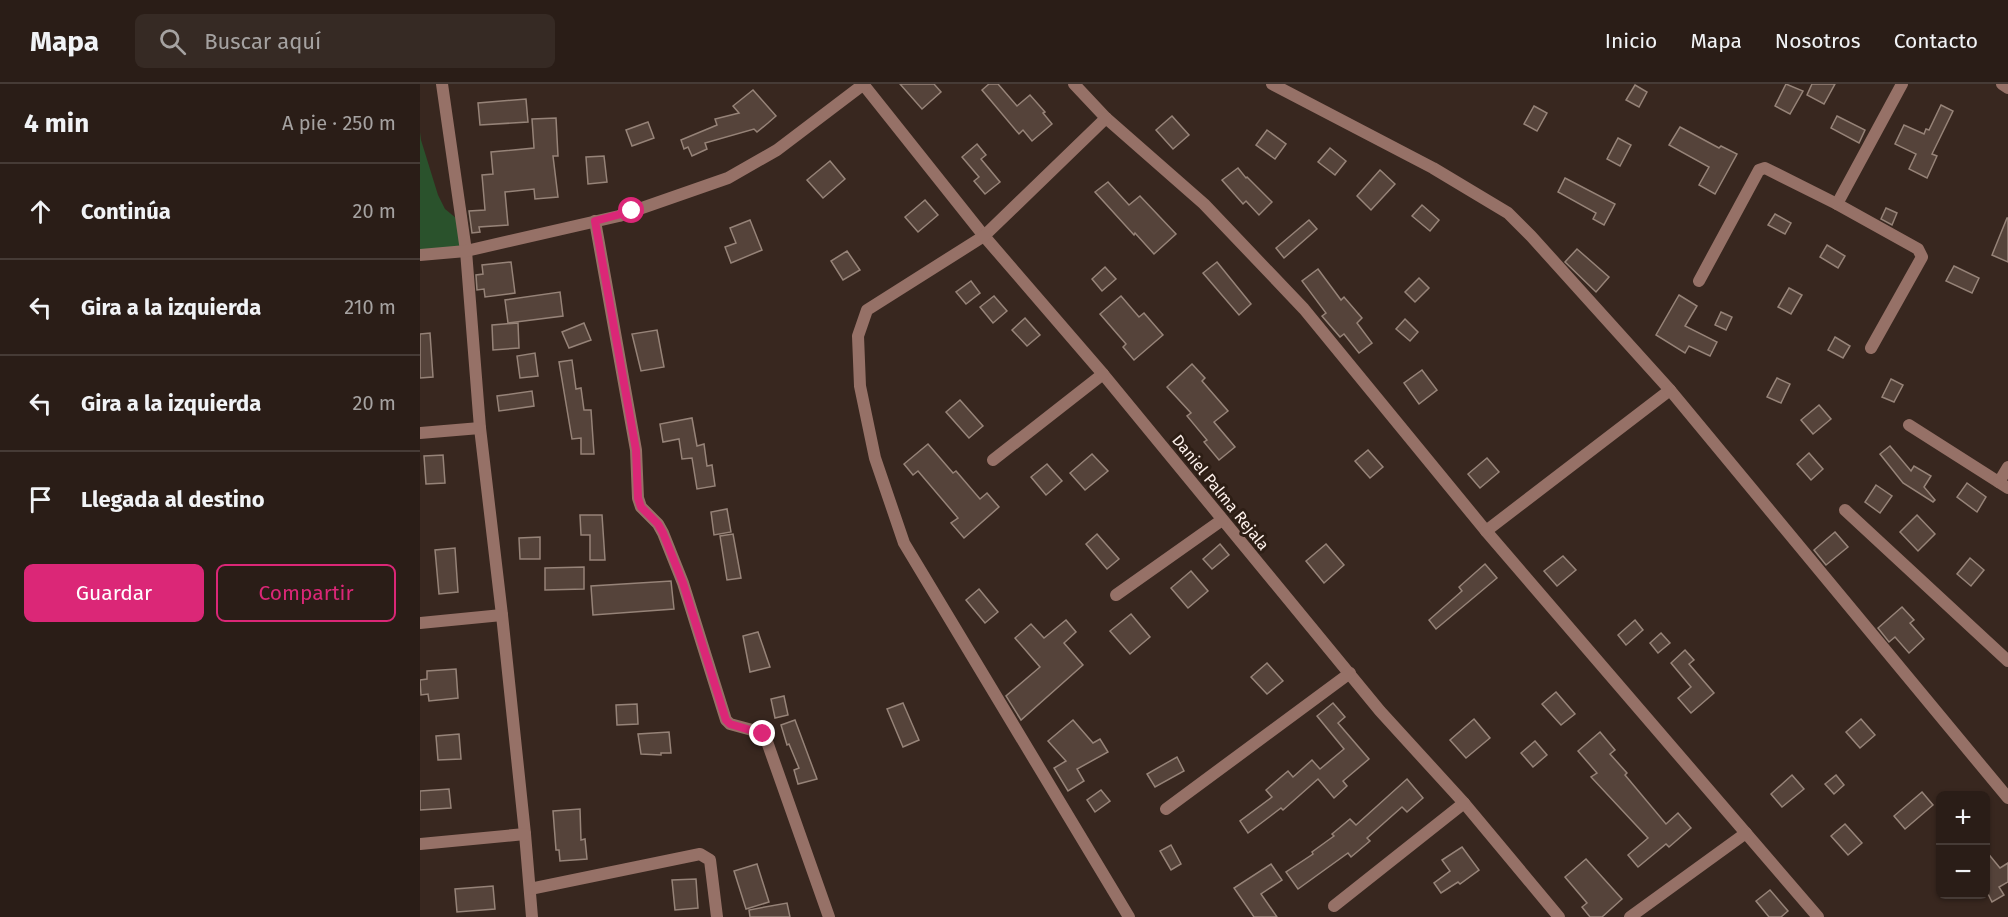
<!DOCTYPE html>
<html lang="es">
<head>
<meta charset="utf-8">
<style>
	body { margin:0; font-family:"Fira Sans",sans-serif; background:#362a24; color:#f1f3f6 }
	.controls { position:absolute; right:18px; bottom:18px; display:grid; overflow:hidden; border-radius:9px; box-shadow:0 2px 4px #0004 }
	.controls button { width:54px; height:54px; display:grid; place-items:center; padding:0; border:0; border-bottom:2px solid #463b36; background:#2a1d17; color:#f1f3f6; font:30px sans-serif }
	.stop { position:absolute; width:18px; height:18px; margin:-14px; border:4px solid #db2777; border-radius:50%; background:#fff }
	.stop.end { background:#db2777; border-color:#fff; box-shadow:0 2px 6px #0008 }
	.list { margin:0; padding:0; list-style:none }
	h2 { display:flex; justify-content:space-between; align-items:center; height:78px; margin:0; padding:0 24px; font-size:26px }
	h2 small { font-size:20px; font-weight:400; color:#a5a2a1 }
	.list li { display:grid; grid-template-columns:39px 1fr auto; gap:18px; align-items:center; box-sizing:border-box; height:96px; padding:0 24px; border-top:2px solid #463b36 }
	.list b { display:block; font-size:22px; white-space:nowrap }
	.list em { font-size:20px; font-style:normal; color:#a5a2a1 }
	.actions { display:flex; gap:12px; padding:18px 24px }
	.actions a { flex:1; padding:14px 0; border:2px solid #db2777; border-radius:9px; text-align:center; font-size:21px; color:#db2777 }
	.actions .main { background:#db2777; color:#fff }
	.icon { flex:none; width:33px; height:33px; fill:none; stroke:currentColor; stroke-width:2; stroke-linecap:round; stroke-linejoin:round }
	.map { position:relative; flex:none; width:1588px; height:833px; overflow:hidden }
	header { display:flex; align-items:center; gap:36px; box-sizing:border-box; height:84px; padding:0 30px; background:#2a1d17; border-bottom:2px solid #463b36 }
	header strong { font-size:28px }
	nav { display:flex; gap:33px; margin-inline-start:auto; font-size:21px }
	.search { width:420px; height:54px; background:#362a24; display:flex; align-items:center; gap:15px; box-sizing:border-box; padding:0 21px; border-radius:9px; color:#a5a2a1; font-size:22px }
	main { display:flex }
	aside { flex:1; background:#2a1d17 }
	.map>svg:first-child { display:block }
	.green { fill:#2a522c }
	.building { fill:#55433a; stroke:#968378; stroke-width:1.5 }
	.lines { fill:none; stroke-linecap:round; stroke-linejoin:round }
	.street { stroke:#967167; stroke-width:12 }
	.route { stroke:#db2777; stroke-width:8 }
	.labels { text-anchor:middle; stroke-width:6; stroke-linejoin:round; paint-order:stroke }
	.street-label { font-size:16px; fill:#fef2ed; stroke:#2d1e15 }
</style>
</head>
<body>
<header>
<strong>Mapa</strong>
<div class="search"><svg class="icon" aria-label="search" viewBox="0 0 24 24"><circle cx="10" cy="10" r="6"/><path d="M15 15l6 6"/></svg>Buscar aquí</div>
<nav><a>Inicio</a><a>Mapa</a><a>Nosotros</a><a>Contacto</a></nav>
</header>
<main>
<aside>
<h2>4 min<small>A pie · 250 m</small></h2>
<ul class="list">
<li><svg class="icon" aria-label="ahead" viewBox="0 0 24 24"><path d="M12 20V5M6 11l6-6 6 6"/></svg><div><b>Continúa</b></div><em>20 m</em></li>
<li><svg class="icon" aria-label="left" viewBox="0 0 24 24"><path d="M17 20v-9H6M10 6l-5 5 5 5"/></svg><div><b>Gira a la izquierda</b></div><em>210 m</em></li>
<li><svg class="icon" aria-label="left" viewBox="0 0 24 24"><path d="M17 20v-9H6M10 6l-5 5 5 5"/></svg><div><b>Gira a la izquierda</b></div><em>20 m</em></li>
<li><svg class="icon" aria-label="arrive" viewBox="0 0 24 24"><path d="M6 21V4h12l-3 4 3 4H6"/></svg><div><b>Llegada al destino</b></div></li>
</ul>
<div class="actions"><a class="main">Guardar</a><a>Compartir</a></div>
</aside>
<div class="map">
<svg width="1588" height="833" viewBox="0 0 1588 833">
	<rect width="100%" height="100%" fill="#38271f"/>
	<path class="green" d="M0,48L1,56L18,111L25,125L36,134L40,162L0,169Z"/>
	<g class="building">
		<path d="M480,0H514L521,8L502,25Z"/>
		<path d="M569,0H578L597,22L610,11L625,28L623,29L632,40L612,57L603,46L599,50L562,6Z"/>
		<path d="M1366,0L1383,7L1370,30L1355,22Z"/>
		<path d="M1392,0H1415L1404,20L1387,11Z"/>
		<path d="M1215,1L1227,8L1219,23L1206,16Z"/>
		<path d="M333,6L356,32L348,39L337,48L334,45L285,59L287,65L272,72L268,63L264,65L261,56L297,41L295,35L319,29L313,22Z"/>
		<path d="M106,15L108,38L60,41L58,19Z"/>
		<path d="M1521,21L1533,27L1512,70L1517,72L1507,94L1489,85L1496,70L1475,60L1484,41L1504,50L1506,45L1509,46Z"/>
		<path d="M1114,22L1127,29L1117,47L1104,40Z"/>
		<path d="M752,32L769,51L753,65L736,46Z"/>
		<path d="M1417,32L1445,46L1439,59L1411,44Z"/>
		<path d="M136,34L138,72H133L138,113L115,115L114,105L85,108L88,141L59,143L60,148L52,149L49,127L65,126L62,91L73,90L71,68L114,64L112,35Z"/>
		<path d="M228,38L234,54L212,62L206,46Z"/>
		<path d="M1260,43L1299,64L1301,62L1317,70L1295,110L1279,101L1289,83L1249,61Z"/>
		<path d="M847,46L866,60L855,75L836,61Z"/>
		<path d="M1198,54L1211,61L1200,82L1187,75Z"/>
		<path d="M557,60L566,71L561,75L580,98L565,110L554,97L559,93L542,73Z"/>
		<path d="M910,64L926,77L915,91L898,78Z"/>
		<path d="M184,72L187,98L168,100L166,73Z"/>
		<path d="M410,77L425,95L403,114L387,96Z"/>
		<path d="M818,84L826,94L827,93L852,118L839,131L826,117L823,120L802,96Z"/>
		<path d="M960,86L975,100L951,126L937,112Z"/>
		<path d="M1145,94L1195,120L1184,141L1173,135L1176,129L1138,108Z"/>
		<path d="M688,98L709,121L720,112L756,150L734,170L715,149L714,151L675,108Z"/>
		<path d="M505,116L518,131L498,148L485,133Z"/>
		<path d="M1002,121L1019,136L1010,147L992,132Z"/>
		<path d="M1466,124L1477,129L1472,141L1461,135Z"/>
		<path d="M1355,130L1371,139L1365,150L1348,141Z"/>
		<path d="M1587,134H1588V178L1572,171Z"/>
		<path d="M330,136L342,166L311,179L305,163L316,159L310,144Z"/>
		<path d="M889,136L897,145L864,174L856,164Z"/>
		<path d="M1407,161L1425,172L1418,184L1400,173Z"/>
		<path d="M1157,165L1189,193L1176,208L1145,178Z"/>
		<path d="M427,167L440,186L423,196L411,177Z"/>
		<path d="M91,178L95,209L65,213L64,205L57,206L56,191L63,190L62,181Z"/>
		<path d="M797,178L831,220L819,231L783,189Z"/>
		<path d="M1534,182L1559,194L1552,209L1526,197Z"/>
		<path d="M685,183L696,195L682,207L672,195Z"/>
		<path d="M898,185L921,216L924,213L942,234L937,239L952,259L939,269L924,250L920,253L902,232L906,229L882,197Z"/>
		<path d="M999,194L1009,204L995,218L985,208Z"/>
		<path d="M551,197L560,209L546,220L536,208Z"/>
		<path d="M1369,204L1382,211L1371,230L1358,223Z"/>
		<path d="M140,208L143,232L88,239L85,216Z"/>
		<path d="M1259,211L1277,222L1265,242L1297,258L1290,272L1269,262L1265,269L1236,251Z"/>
		<path d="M574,212L587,227L573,239L560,223Z"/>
		<path d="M701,212L719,233L724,229L743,251L714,276L703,263L706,260L680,230Z"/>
		<path d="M1301,228L1312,233L1306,246L1295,241Z"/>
		<path d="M605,234L620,251L607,262L592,246Z"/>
		<path d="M985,235L998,248L990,257L976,245Z"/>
		<path d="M98,239L99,264L73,266L72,241Z"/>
		<path d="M164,239L171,256L149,264L142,248Z"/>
		<path d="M237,246L244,283L221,287L212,250Z"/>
		<path d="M10,249L13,293L0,294V250Z"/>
		<path d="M1415,253L1430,262L1423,274L1408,266Z"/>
		<path d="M115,269L118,292L100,294L97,272Z"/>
		<path d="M152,276L156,305L161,304L164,326H171L174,370H161V354L152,355L139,278Z"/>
		<path d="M772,280L785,294L782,297L808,327L794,338L815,363L799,376L784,358L787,356L767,332L771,329L747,303Z"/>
		<path d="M1002,286L1017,306L999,320L984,299Z"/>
		<path d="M1357,294L1370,300L1361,319L1347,313Z"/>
		<path d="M1471,295L1483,301L1474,318L1462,313Z"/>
		<path d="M112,307L114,322L79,327L77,312Z"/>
		<path d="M540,316L563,342L549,354L526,328Z"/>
		<path d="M1399,321L1411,335L1393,350L1381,336Z"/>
		<path d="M272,334L277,362L284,360L287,382L292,381L295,402L277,405L272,374L262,375L259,355L243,358L240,340Z"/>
		<path d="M508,360L533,389L536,387L560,415L567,409L579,423L544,454L531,439L538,434L498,387L493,391L484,380Z"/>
		<path d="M1470,362L1491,387L1494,382L1511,392L1504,403L1515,416L1513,418L1483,399L1460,370Z"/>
		<path d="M948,366L963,383L950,394L935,377Z"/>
		<path d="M1389,369L1403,385L1391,396L1377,380Z"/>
		<path d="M672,370L688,387L665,406L650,389Z"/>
		<path d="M23,371L25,399L6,400L4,372Z"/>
		<path d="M1067,374L1079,388L1060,404L1048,390Z"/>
		<path d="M627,380L642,397L626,411L611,393Z"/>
		<path d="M1547,399L1566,413L1557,428L1537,413Z"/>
		<path d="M1456,401L1472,412L1460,429L1445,418Z"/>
		<path d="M307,425L311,448L294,451L291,428Z"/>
		<path d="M160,431H182L185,476H170V451H161Z"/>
		<path d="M1497,431L1515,450L1498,467L1480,448Z"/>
		<path d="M1415,448L1428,463L1406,481L1394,466Z"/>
		<path d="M313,450L321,494L307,496L300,452Z"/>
		<path d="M677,450L699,475L687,485L666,460Z"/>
		<path d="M120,453V475H100L99,454Z"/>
		<path d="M800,460L809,471L792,485L783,475Z"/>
		<path d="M906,460L924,481L904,499L886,477Z"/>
		<path d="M35,464L38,508L19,510L15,466Z"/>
		<path d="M1143,472L1156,486L1137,502L1124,487Z"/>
		<path d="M1550,474L1564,486L1551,502L1537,490Z"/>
		<path d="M1065,480L1077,494L1016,545L1009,536L1042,507L1039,503Z"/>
		<path d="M164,483V505L125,506V484Z"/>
		<path d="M771,487L788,507L768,524L751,504Z"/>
		<path d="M251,497L254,525L173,531L171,502Z"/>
		<path d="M559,505L578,528L565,539L546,516Z"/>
		<path d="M1482,523L1494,536L1490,539L1504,555L1489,569L1475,553L1469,558L1458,544Z"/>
		<path d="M711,530L730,553L710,570L690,547Z"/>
		<path d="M646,536L656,548L644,559L663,581L601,636L586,612L620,583L595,554L611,540L624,554Z"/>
		<path d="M1215,536L1223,546L1206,561L1198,551Z"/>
		<path d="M338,548L350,583L330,588L323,552Z"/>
		<path d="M1241,549L1250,559L1238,569L1230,559Z"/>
		<path d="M1265,566L1274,576L1269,580L1294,609L1271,629L1258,614L1271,603L1251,579Z"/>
		<path d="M847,579L863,597L847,610L831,593Z"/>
		<path d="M36,585L38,614L9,617L8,610L1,611L0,596L7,595V587Z"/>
		<path d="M1136,608L1155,630L1141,641L1122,620Z"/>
		<path d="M364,612L368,631L355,634L351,615Z"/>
		<path d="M483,619L499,656L483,663L467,625Z"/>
		<path d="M913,619L925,633L918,639L949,675L923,697L927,702L914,714L898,695L863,726L861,724L828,749L820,737L852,713L846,706L868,687L873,693L892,676L900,685L924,665L897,632Z"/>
		<path d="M217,620L218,640L197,641L196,621Z"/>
		<path d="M1054,635L1070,654L1046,674L1030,656Z"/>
		<path d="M1441,635L1455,651L1440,664L1426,648Z"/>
		<path d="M375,636L397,695L378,700L374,686L379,684L369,660L367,661L361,641Z"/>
		<path d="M653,636L673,659L680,655L688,668L657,685L664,697L648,707L634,684L646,677L628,657Z"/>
		<path d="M249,648L251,669H241V671L221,670L218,650Z"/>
		<path d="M1180,648L1195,666L1190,670L1207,689L1205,691L1246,740L1258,729L1271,744L1249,763L1246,760L1218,783L1208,771L1228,754L1171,693L1177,689L1158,667Z"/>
		<path d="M39,650L41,675L18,676L16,652Z"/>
		<path d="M1115,657L1127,671L1113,683L1101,669Z"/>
		<path d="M757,673L764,687L735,703L727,690Z"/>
		<path d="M1372,691L1384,705L1362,723L1351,710Z"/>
		<path d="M1416,691L1424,701L1414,710L1405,700Z"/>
		<path d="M987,695L1003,714L987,728L982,723L947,754L950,757L931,773L928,769L878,805L866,788L893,770L892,768L914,752L912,750L930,735L936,741Z"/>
		<path d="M29,705L31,724L0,726V707Z"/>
		<path d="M681,706L690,717L675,728L667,716Z"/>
		<path d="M1502,708L1513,721L1485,745L1474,732Z"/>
		<path d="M160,725L161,756L165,755L167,775L140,777L139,766H136L133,727Z"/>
		<path d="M1425,740L1442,759L1428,771L1411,752Z"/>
		<path d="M751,761L761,780L751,786L740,767Z"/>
		<path d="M1042,763L1059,786L1040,800L1038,798L1021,809L1014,799L1030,787L1022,776Z"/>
		<path d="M1566,767L1580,784L1588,779V798L1579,803L1584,811L1572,818L1568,810L1566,811Z"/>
		<path d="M1166,775L1202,815L1182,833H1170L1162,823L1167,819L1145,793Z"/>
		<path d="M337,780L349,818L326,825L314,787Z"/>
		<path d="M851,780L862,796L841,810L857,833H834L814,804Z"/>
		<path d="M276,795L278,824L255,826L252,796Z"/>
		<path d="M73,802L75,825L37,828L35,805Z"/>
		<path d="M1350,806L1368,827L1361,833H1349L1336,817Z"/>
		<path d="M367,819L370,833H330L329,826Z"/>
	</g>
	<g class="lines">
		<g class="street">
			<path d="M22,0L46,167L60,344L82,531L105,750L112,833"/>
			<path d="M443,0L564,152L683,290L960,627L1044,719L1139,833"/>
			<path d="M654,0L686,34L784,120L884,225L1066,447L1398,833"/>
			<path d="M852,0L1013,84L1088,129L1111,152L1250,306L1066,447"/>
			<path d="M1582,0L1588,4"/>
			<path d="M686,34L564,152L447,226L438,252L440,302L455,374L484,459L709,833"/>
			<path d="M1417,120L1482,0"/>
			<path d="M175,137L216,366L218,414L221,423L238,440L243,449L263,499L306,636L310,640L343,649L345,652L409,833"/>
			<path d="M0,171L46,167L199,132L308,94L357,66L444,0"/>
			<path d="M1279,197L1339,86L1345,84L1417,120L1498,165L1502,173L1451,264"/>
			<path d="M1250,306L1588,714"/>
			<path d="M1489,341L1588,404"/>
			<path d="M0,349L60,344"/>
			<path d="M573,376L683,290"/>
			<path d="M1579,398L1588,383"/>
			<path d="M1425,426L1588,577"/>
			<path d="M696,511L802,436"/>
			<path d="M0,539L82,531"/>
			<path d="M746,725L930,589"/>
			<path d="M0,760L105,750"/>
			<path d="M110,805L280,770L290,776L297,833"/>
			<path d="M914,822L1044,719"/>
			<path d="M1210,833L1326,749"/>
		</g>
	</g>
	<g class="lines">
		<path class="route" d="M212,127L175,137L216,366L218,414L221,423L238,440L243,449L263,499L306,636L310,640L343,650"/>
	</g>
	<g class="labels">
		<g class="street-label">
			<text transform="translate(801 408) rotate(51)" y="6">Daniel Palma Rejala</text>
		</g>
	</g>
</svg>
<div class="controls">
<button>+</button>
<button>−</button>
</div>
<div class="stop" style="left:212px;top:127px"></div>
<div class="stop end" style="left:343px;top:650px"></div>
</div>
</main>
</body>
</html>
